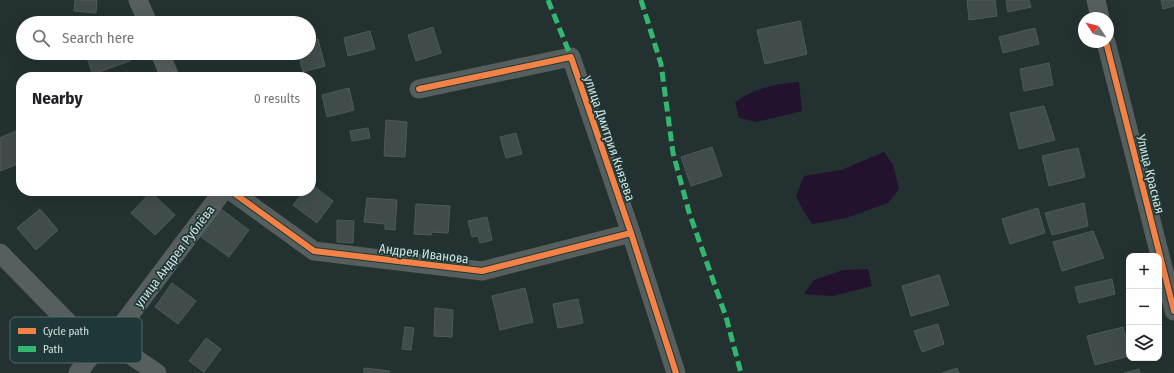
<!DOCTYPE html>
<html lang="en">
<head>
<meta charset="utf-8">
<style>
	body { margin:0; font-family:"Fira Sans Condensed",sans-serif; background:#f6f6f6; color:#202124 }
	.controls { position:absolute; right:12px; bottom:12px; display:grid; overflow:hidden; border-radius:8px; box-shadow:0 4px 16px #0002 }
	.controls button { width:36px; height:36px; display:grid; place-items:center; padding:0; border:0; border-bottom:1px solid #e0e0e0; background:#fff; color:#202124; font:20px sans-serif }
	.compass { position:absolute; left:1078px; top:12px; width:36px; height:36px; border-radius:50%; background:#fff; box-shadow:0 4px 16px #0002; rotate:305deg }
	.list { margin:0; padding:0; list-style:none }
	h2 { display:flex; justify-content:space-between; align-items:center; height:52px; margin:0; padding:0 16px; font-size:17px }
	h2 small { font-size:13px; font-weight:400; color:#757577 }
	.icon { flex:none; width:22px; height:22px; fill:none; stroke:currentColor; stroke-width:2; stroke-linecap:round; stroke-linejoin:round }
	.map { position:relative; flex:none; width:1174px; height:373px; overflow:hidden }
	.search { position:absolute; background:#fff; box-shadow:0 4px 16px #0002; left:16px; top:16px; width:300px; height:44px; display:flex; align-items:center; gap:10px; box-sizing:border-box; padding:0 14px; border-radius:22px; color:#757577; font-size:15px }
	.panel { position:absolute; background:#fff; box-shadow:0 4px 16px #0002; left:16px; top:72px; width:300px; height:124px; border-radius:16px }
	.map>svg:first-child { display:block }
	.water { fill:#23122e }
	.building { fill:#404c4c; stroke:#4d5a59 }
	.lines { fill:none; stroke-linecap:round; stroke-linejoin:round }
	.street { stroke:#565f5e; stroke-width:19 }
	.quiet { stroke:#33b770; stroke-width:5; stroke-dasharray:10 5; stroke-linecap:butt }
	.cycleway-casing { stroke:#1d3836; stroke-width:8 }
	.cycleway { stroke:#f48246; stroke-width:6 }
	.labels { text-anchor:middle; stroke-width:3.5; stroke-linejoin:round; paint-order:stroke }
	.street-label { font-size:13px; fill:#d2e1e0; stroke:#1d3836 }
	.key { fill:#1d3836; stroke:#536b69; stroke-width:1 }
	.key-label { font-size:11px; fill:#d2e1e0 }
</style>
</head>
<body>
<div class="map">
<svg width="1174" height="373" viewBox="0 0 1174 373">
	<rect width="100%" height="100%" fill="#233231"/>
	<g class="water">
		<path d="M799,82L802,111L757,122L739,118L735,102C754,88 776,84 799,82Z"/>
		<path d="M884,152L893,164L899,189L888,203L846,218L812,224L803,210L796,196L804,176L841,170Z"/>
		<path d="M868,269L872,286L833,296L804,294L814,280L843,270Z"/>
	</g>
	<g class="building">
		<path d="M75,0H97L96,13L74,11Z"/>
		<path d="M967,0H995L997,16L969,20Z"/>
		<path d="M1006,0H1029L1031,7L1008,12Z"/>
		<path d="M1161,0H1174V6L1163,9Z"/>
		<path d="M800,21L807,54L765,64L757,30Z"/>
		<path d="M433,27L441,53L416,61L408,35Z"/>
		<path d="M1035,28L1039,44L1003,53L999,37Z"/>
		<path d="M370,31L375,49L348,56L344,38Z"/>
		<path d="M318,39L325,66L303,72L298,53H309V41Z"/>
		<path d="M85,53H127L130,61L93,74Z"/>
		<path d="M1049,63L1053,85L1024,91L1020,69Z"/>
		<path d="M349,88L354,110L327,117L322,95Z"/>
		<path d="M1044,106L1055,140L1019,149L1010,113Z"/>
		<path d="M386,120L407,122L405,157L384,156Z"/>
		<path d="M368,128L370,138L352,141L350,131Z"/>
		<path d="M20,129L21,163L0,171V138Z"/>
		<path d="M516,133L522,154L506,158L500,137Z"/>
		<path d="M712,147L722,176L691,186L681,157Z"/>
		<path d="M1078,148L1085,177L1049,186L1042,156Z"/>
		<path d="M311,184L333,201L317,223L293,205L304,191H311Z"/>
		<path d="M151,192L175,215L155,235L131,213Z"/>
		<path d="M367,198L397,200L395,230L385,229V224L364,222Z"/>
		<path d="M1084,203L1088,226L1052,235L1045,213Z"/>
		<path d="M416,204L450,206L448,233L432,232L431,235L414,234Z"/>
		<path d="M1038,208L1045,233L1010,244L1002,219Z"/>
		<path d="M40,209L58,230L36,250L17,228Z"/>
		<path d="M221,209L249,230L229,257L200,236Z"/>
		<path d="M487,217L492,240L480,243L478,236L472,237L468,221Z"/>
		<path d="M337,220L354,221L353,243L337,242Z"/>
		<path d="M1093,231L1104,258L1062,271L1053,242Z"/>
		<path d="M939,275L949,305L911,316L902,286Z"/>
		<path d="M1112,279L1115,294L1079,303L1075,287Z"/>
		<path d="M172,283L196,301L178,324L155,307Z"/>
		<path d="M525,288L533,322L500,330L492,296Z"/>
		<path d="M578,299L583,323L558,328L553,304Z"/>
		<path d="M435,308L453,310L452,337L434,336Z"/>
		<path d="M938,324L944,344L922,352L914,331Z"/>
		<path d="M405,327L414,328L411,350L402,349Z"/>
		<path d="M1123,327L1129,351V356L1095,365L1087,336Z"/>
		<path d="M206,338L221,349L204,372L189,361Z"/>
		<path d="M364,368L390,371L389,373H364Z"/>
		<path d="M957,368L959,373H942Z"/>
		<path d="M1139,369L1140,373H1124Z"/>
	</g>
	<g class="lines">
		<g class="street">
			<path d="M138,0L148,23"/>
			<path d="M1096,0L1100,18"/>
			<path d="M1106,42L1174,311"/>
			<path d="M160,53L170,77"/>
			<path d="M419,89L571,57L631,233L676,373"/>
			<path d="M231,191L314,251L482,271L631,233"/>
			<path d="M0,253L95,350"/>
			<path d="M110,341L157,373"/>
			<path d="M78,373L95,350L110,341L223,191"/>
		</g>
		<g class="quiet">
			<path d="M548,0L571,57"/>
			<path d="M641,0L661,64L673,153L689,212L726,317L741,373"/>
		</g>
		<g class="cycleway-casing">
			<g id="cycleway">
				<path d="M1106,42L1174,311"/>
				<path d="M419,89L571,57L631,233L676,373"/>
				<path d="M231,191L314,251L482,271L631,233"/>
			</g>
		</g>
		<use href="#cycleway" class="cycleway"/>
	</g>
	<g class="labels">
		<g class="street-label">
			<text transform="translate(610 138) rotate(71)" y="5">улица Дмитрия Князева</text>
			<text transform="translate(1151 174) rotate(76)" y="5">Улица Красная</text>
			<text transform="translate(424 253) rotate(7)" y="5">Андрея Иванова</text>
			<text transform="translate(174 256) rotate(-53)" y="5">улица Андрея Рублёва</text>
		</g>
	</g>
	<rect x="10" y="317" width="132" height="46" rx="6" class="key"/>
	<rect x="18" y="328" width="18" height="6" fill="#f48246"/>
	<rect x="18" y="346" width="18" height="6" fill="#33b770"/>
	<g class="key-label">
		<text x="43" y="335">Cycle path</text>
		<text x="43" y="353">Path</text>
	</g>
</svg>
<div class="controls">
<button>+</button>
<button>−</button>
<button><svg class="icon" aria-label="layers" viewBox="0 0 24 24"><path d="M12 4l9 5-9 5-9-5zM3 14l9 5 9-5"/></svg></button>
</div>
<svg class="compass" viewBox="-18 -18 36 36"><path d="M0-13l5 13h-10z" fill="#e53935"/><path d="M0 13l5-13h-10z" fill="#757577"/></svg>
<div class="search"><svg class="icon" aria-label="search" viewBox="0 0 24 24"><circle cx="10" cy="10" r="6"/><path d="M15 15l6 6"/></svg>Search here</div>
<section class="panel">
<h2>Nearby<small>0 results</small></h2>
<ul class="list">
</ul>
</section>
</div>
</body>
</html>
